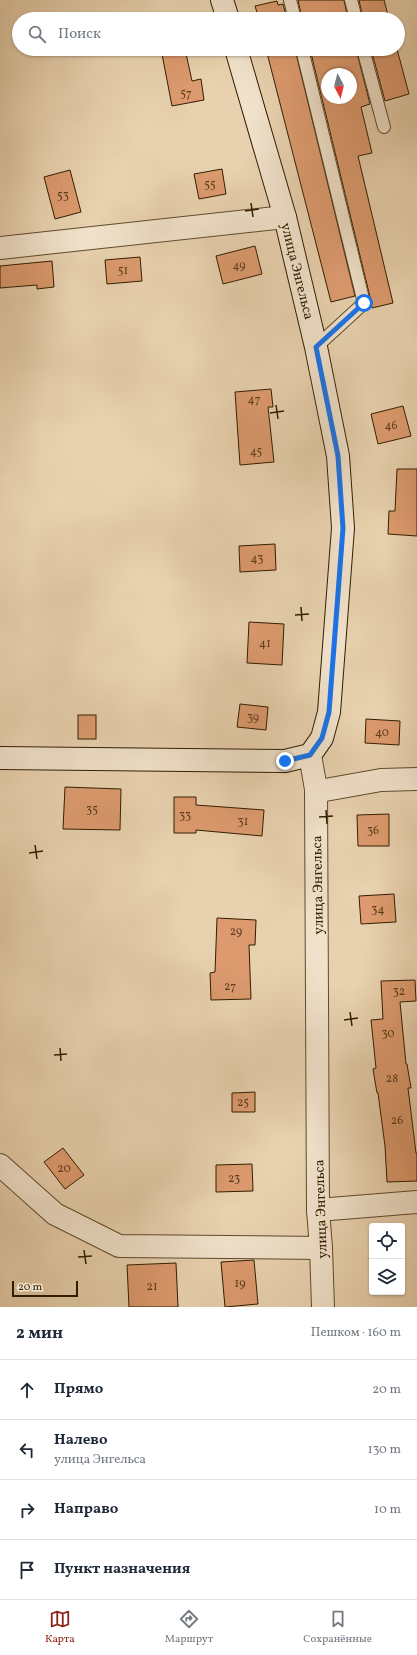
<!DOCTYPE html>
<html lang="ru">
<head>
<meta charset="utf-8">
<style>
	body { margin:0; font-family:Vollkorn,serif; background:#f2f2f3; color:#1f2937 }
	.controls { position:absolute; right:12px; bottom:12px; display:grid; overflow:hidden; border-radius:4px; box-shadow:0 1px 3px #0004 }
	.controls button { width:36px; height:36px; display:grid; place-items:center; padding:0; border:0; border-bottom:1px solid #e0e1e3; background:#fff; color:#1f2937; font:20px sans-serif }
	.compass { position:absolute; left:321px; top:68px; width:36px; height:36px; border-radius:50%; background:#fff; box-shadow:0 1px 3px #0004; rotate:173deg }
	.scale { position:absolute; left:12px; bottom:10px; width:66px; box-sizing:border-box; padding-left:4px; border:2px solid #311e00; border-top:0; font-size:11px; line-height:14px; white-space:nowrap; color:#311e00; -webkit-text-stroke:3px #f0e1ca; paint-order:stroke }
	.stop { position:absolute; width:12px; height:12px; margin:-9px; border:3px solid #1a73e8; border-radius:50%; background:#fff }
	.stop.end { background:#1a73e8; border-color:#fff; box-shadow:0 1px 4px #0008 }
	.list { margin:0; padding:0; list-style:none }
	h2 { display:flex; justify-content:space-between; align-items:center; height:52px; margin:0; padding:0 16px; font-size:17px }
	h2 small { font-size:13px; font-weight:400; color:#747a83 }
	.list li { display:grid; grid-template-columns:26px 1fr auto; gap:12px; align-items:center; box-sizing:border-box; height:60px; padding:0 16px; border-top:1px solid #e0e1e3 }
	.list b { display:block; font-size:15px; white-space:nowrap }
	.list p { margin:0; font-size:13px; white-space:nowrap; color:#747a83 }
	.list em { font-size:13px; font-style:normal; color:#747a83 }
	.icon { flex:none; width:22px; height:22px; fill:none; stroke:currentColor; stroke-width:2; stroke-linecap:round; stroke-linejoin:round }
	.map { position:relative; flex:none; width:417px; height:1307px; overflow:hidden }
	.search { position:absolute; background:#fff; box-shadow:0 1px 3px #0004; left:12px; right:12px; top:12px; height:44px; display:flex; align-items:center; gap:10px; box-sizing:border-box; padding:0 14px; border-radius:22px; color:#747a83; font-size:15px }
	.sheet { height:292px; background:#fff }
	nav { display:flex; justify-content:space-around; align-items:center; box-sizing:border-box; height:56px; border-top:1px solid #e0e1e3; background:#fff; font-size:11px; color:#747a83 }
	nav a { display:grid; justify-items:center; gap:2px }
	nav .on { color:#8f2418 }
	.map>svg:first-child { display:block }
	.building { fill:#dc9a6e; stroke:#311e00; fill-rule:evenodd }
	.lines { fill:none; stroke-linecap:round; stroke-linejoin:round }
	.lane-casing { stroke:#5f4b2c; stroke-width:14 }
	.street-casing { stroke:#5f4b2c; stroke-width:24 }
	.secondary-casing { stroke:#311e00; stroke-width:24 }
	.lane { stroke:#f0e1ca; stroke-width:12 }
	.street { stroke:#f0e1ca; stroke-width:22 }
	.secondary { stroke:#f0e1ca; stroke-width:22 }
	.route { stroke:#1a73e8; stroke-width:5 }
	.ticks { fill:none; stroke:#311e00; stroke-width:1.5 }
	.labels { text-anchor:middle; stroke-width:3; stroke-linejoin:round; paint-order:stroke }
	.number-label { font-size:12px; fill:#5c3d1c }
	.street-label { font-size:14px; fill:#311e00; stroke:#f0e1ca }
</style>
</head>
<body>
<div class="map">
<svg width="417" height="1307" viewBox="0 0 417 1307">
	<rect width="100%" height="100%" fill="#e8d1ae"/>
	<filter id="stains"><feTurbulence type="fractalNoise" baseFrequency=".005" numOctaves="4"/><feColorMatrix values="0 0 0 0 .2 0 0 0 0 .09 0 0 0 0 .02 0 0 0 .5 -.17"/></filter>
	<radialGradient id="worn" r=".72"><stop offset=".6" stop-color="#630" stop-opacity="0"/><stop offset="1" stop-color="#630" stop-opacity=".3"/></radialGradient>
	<g class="building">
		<path d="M298,0H344L348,19H302Z"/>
		<path d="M359,0H384L389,19H363Z"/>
		<path d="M277,1L278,5L283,4L287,19H259L255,6Z"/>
		<path d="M161,49H185L192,81L201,79L204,100L172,106Z"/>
		<path d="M266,49H295L355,296L331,302Z"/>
		<path d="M310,49H356L370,104L361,107L372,153L358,156L393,303L372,308L371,301ZM327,74H351V98H327Z"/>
		<path d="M371,49H397L409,94L385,101Z"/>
		<path d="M222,169L226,194L199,199L194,174Z"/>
		<path d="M70,170L81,212L55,219L44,177Z"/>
		<path d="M255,246L262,274L223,284L216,256Z"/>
		<path d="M140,257L142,281L107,284L105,260Z"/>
		<path d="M52,261L54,287L37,289V285L0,288V266Z"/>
		<path d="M271,389L273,407H268L274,462L240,465L235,392Z"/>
		<path d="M403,406L411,436L378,444L371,414Z"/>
		<path d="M397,469H417V536L388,534L389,511H395Z"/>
		<path d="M275,544L276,570L240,572L239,546Z"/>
		<path d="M249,622L284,624L282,665L247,663Z"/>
		<path d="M240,704L268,707L266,730L237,727Z"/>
		<rect x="78" y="715" width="18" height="24"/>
		<path d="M366,719L400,721L399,745L365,743Z"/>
		<path d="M65,787L121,789L120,830L63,829Z"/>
		<path d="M174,797H196V805L264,810L262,836L196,830V833H174Z"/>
		<path d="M389,814V846H358L357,815Z"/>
		<path d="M394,894L396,922L361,924L359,896Z"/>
		<path d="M217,918L256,920L255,945H249L251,999L211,1000L210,973L215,972Z"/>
		<path d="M415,980L416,1001L400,1002L406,1064H407L411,1088H408L416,1153H417V1181L387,1182L385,1146L378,1093H377L373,1069L376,1068L371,1020L383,1019L381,981Z"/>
		<path d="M255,1092V1112H232V1093Z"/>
		<path d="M63,1148L84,1175L65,1189L44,1162Z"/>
		<path d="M252,1164L253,1191L216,1192V1165Z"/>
		<path d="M254,1260L258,1304L225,1307L221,1262Z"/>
		<path d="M176,1263L178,1307H129L127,1265Z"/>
	</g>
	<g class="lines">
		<g class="lane-casing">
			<g id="lane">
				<path d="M290,0L295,19"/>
				<path d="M351,0L356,19"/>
				<path d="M302,49L364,303L316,347"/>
				<path d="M363,49L384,127"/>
			</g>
		</g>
		<g class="street-casing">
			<g id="street">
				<path d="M0,248L285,217"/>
				<path d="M310,755L316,789L318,1210L321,1248L323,1307"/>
				<path d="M316,789L325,790L381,780L417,779"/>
				<path d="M0,1165L55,1214L119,1246L321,1248"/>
				<path d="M318,1210L417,1202"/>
			</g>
		</g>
		<g class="secondary-casing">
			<g id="secondary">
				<path d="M222,0L228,19"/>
				<path d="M0,758L285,761L310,755L322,738L329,712L343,528L338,456L316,347L285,217L236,49"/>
			</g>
		</g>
		<use href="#lane" class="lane"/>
		<use href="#street" class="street"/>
		<use href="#secondary" class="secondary"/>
	</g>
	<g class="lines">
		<path class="route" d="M285,761L310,755L322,738L329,712L343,528L338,456L316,347L364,303"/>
	</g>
	<path class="ticks" d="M251,203L253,217M245,211L259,209M276,405L278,419M270,413L284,411M301,607L302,621M295,615L309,614M326,810L327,824M319,817L333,816M35,845L37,859M29,853L43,851M350,1012L352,1026M344,1020L358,1018M60,1048L61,1061M54,1055L67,1054M84,1250L86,1264M78,1257L92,1256"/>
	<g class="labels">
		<g class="number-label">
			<text x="186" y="97">57</text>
			<text x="210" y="188">55</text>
			<text x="63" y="199">53</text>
			<text x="239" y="269">49</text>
			<text x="123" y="274">51</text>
			<text x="254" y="403">47</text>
			<text x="391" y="429">46</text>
			<text x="256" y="455">45</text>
			<text x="257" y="562">43</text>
			<text x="265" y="647">41</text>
			<text x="253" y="721">39</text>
			<text x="382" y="736">40</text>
			<text x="92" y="813">35</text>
			<text x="185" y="819">33</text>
			<text x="243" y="825">31</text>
			<text x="373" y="834">36</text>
			<text x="378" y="913">34</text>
			<text x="236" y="935">29</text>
			<text x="230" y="990">27</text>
			<text x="399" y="995">32</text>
			<text x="388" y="1037">30</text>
			<text x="392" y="1082">28</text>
			<text x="243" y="1106">25</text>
			<text x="397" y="1124">26</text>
			<text x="64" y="1172">20</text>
			<text x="234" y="1182">23</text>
			<text x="240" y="1287">19</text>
			<text x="152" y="1290">21</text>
		</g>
		<g class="street-label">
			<text transform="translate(298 271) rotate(76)" y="5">улица Энгельса</text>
			<text transform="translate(317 885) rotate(-91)" y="5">улица Энгельса</text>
			<text transform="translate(320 1209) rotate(-92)" y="5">улица Энгельса</text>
		</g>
	</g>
	<rect width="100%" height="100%" filter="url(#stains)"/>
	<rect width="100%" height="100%" fill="url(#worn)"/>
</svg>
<div class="controls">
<button><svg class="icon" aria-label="locate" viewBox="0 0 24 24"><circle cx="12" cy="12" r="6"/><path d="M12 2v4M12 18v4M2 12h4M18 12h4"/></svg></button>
<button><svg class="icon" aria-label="layers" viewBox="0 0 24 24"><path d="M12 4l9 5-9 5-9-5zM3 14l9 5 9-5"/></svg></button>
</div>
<svg class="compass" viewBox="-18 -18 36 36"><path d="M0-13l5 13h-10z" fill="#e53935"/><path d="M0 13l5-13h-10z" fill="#747a83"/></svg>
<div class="scale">20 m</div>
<div class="stop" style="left:364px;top:303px"></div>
<div class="stop end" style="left:285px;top:761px"></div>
<div class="search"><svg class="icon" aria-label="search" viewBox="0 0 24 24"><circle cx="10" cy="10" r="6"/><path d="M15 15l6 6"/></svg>Поиск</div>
</div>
<section class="sheet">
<h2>2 мин<small>Пешком · 160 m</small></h2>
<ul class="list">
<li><svg class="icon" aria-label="ahead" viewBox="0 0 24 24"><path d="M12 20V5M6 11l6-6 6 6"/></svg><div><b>Прямо</b></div><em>20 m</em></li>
<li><svg class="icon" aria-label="left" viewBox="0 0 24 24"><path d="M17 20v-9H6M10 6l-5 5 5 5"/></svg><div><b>Налево</b><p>улица Энгельса</p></div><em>130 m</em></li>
<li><svg class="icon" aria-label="right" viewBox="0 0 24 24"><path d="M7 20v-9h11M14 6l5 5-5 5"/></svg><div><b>Направо</b></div><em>10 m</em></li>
<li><svg class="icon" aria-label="arrive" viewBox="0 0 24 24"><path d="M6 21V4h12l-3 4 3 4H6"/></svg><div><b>Пункт назначения</b></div></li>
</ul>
</section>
<nav>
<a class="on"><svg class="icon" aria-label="map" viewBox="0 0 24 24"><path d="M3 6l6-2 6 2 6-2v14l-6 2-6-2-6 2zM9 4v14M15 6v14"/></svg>Карта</a>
<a><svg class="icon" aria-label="directions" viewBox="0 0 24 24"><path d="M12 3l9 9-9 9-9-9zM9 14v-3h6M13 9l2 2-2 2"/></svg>Маршрут</a>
<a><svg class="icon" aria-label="saved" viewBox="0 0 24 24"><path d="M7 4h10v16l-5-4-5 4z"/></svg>Сохранённые</a>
</nav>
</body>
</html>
